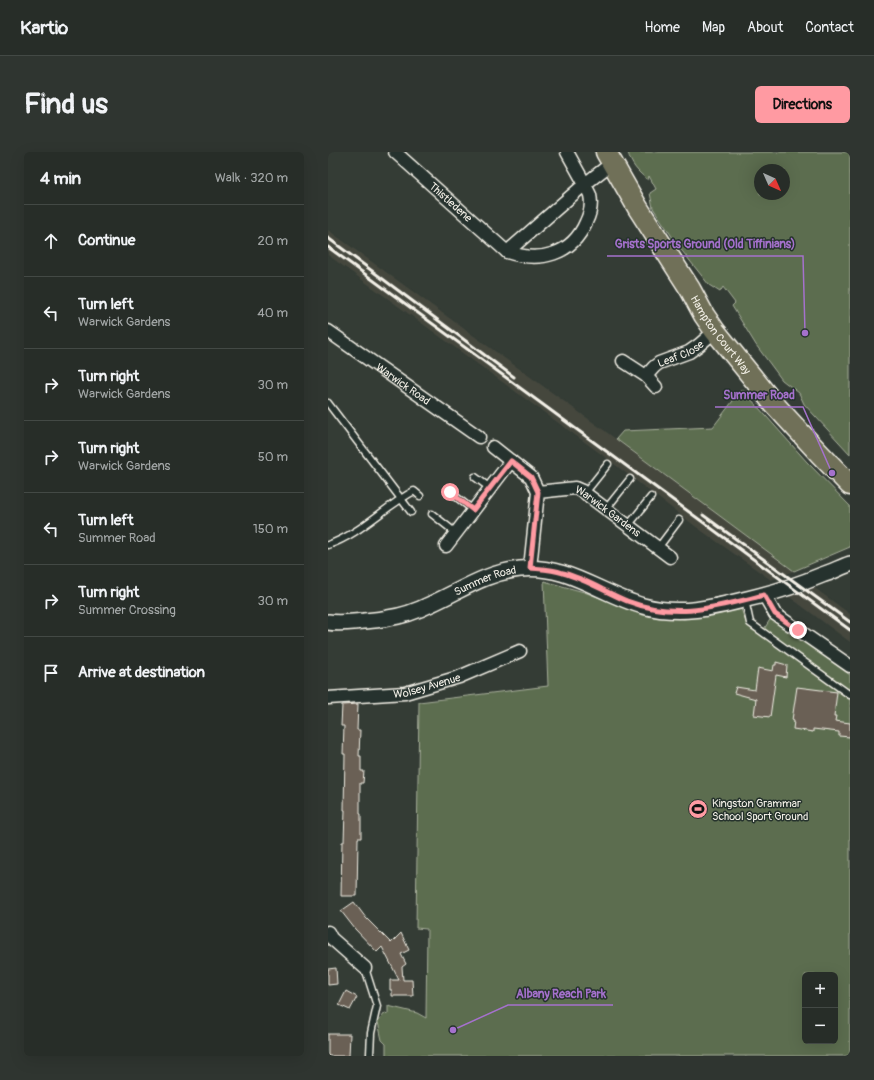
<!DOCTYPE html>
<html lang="en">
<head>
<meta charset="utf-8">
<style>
	body { margin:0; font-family:Pangolin,sans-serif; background:#2f3530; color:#f1f3f6 }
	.controls { position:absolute; right:12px; bottom:12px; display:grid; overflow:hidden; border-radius:6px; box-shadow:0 4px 16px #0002 }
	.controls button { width:36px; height:36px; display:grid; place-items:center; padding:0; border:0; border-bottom:1px solid #434945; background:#272d28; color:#f1f3f6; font:20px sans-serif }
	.compass { position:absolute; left:426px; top:12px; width:36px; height:36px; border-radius:50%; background:#272d28; box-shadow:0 4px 16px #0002; rotate:135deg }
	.stop { position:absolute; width:12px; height:12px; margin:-9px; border:3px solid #ff9aa2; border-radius:50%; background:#fff }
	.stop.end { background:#ff9aa2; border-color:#fff; box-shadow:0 1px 4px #0008 }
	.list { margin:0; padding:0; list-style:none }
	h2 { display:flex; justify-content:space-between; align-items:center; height:52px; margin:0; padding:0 16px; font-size:17px }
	h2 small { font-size:13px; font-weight:400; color:#a4a8a8 }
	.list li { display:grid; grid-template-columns:26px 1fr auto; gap:12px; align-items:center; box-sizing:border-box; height:72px; padding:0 16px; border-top:1px solid #434945 }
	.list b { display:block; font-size:15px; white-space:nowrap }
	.list p { margin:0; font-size:13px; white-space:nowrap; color:#a4a8a8 }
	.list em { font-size:13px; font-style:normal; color:#a4a8a8 }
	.icon { flex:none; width:22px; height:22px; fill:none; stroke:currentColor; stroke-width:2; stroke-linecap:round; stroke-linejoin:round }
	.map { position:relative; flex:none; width:522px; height:904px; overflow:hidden; border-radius:6px }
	header { display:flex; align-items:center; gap:24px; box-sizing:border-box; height:56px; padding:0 20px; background:#272d28; border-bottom:1px solid #434945 }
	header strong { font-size:19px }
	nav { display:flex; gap:22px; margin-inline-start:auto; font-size:14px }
	.intro { display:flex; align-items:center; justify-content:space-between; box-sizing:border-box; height:96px; padding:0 24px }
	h1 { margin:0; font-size:28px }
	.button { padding:10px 18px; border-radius:6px; background:#ff9aa2; color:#111; font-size:14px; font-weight:700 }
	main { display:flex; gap:24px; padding:0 24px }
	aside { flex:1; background:#272d28; border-radius:6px; box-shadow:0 4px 16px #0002 }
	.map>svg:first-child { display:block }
	.built { fill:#44473e }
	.green { fill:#5c6d4f; stroke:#a8af9c; fill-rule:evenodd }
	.building { fill:#6a6054; stroke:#f4f1e8 }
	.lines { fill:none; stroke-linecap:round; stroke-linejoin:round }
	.service-casing { stroke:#f4f1e8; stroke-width:9 }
	.minor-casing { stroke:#f4f1e8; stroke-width:15 }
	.tertiary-casing { stroke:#f4f1e8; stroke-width:18 }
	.trunk-casing { stroke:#f4f1e8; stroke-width:23 }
	.service { stroke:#26332d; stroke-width:6 }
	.minor { stroke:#26332d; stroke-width:12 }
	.tertiary { stroke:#26332d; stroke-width:15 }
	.trunk { stroke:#706f59; stroke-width:20 }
	.rail { stroke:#f4f1e8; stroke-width:3 }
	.route { stroke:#ff9aa2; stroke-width:5 }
	.labels { text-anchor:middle; stroke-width:3; stroke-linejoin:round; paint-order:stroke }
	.street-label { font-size:11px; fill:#f4f1e8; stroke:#26332d }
	.poi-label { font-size:11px; fill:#f4f1e8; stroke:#26332d; text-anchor:start }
	.leader { fill:none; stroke:#a571cd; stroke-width:1.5 }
	.callout-dot { fill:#a571cd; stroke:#26332d; stroke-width:1.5 }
	.callout-label { font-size:12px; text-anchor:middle; font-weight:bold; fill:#a571cd; stroke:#26332d; stroke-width:3; stroke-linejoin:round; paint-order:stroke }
</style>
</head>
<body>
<header>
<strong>Kartio</strong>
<nav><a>Home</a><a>Map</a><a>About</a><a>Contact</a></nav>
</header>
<div class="intro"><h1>Find us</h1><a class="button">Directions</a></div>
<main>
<aside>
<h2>4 min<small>Walk · 320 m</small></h2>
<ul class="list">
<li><svg class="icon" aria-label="ahead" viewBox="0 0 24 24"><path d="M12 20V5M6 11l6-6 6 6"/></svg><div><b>Continue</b></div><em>20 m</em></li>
<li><svg class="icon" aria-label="left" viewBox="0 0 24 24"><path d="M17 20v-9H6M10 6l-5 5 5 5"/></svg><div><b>Turn left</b><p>Warwick Gardens</p></div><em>40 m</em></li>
<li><svg class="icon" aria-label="right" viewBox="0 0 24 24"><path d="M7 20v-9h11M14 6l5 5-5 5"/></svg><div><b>Turn right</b><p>Warwick Gardens</p></div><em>30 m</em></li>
<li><svg class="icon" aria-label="right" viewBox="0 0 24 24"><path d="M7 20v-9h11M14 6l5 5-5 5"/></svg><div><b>Turn right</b><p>Warwick Gardens</p></div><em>50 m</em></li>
<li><svg class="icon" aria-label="left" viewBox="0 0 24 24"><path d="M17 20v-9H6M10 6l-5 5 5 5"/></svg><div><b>Turn left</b><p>Summer Road</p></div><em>150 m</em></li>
<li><svg class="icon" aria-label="right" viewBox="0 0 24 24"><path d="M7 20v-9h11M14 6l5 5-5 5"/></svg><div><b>Turn right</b><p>Summer Crossing</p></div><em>30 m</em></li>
<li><svg class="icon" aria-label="arrive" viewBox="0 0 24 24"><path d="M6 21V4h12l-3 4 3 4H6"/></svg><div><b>Arrive at destination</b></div></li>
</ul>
</aside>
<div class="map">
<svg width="522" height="904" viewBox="0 0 522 904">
	<rect width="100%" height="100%" fill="#343c35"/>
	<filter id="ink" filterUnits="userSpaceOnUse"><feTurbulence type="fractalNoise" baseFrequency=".025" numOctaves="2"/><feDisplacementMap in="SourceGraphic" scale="8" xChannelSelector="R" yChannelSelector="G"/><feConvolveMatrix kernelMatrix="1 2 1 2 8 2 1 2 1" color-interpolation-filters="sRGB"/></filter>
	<g filter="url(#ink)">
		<g class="built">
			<path d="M0,78L288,287L466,419L443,428L371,377L273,302L0,103Z"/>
			<path d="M484,434L522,462V490L459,443Z"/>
		</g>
		<g class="green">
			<path d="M300,0H522V302L476,252L471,241L454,228L428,193L404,154L407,151L395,135L392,140L381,133L351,95L325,56L322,41L328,37L321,24L320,28C310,20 303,13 300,0ZM432,18H456V42H432Z"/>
			<path d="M414,237L479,310L522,354V395L466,419L288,287L295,279L385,275Z"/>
			<path d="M216,429L256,440L310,460L356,467L413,457L418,470L433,482L443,466L522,523V904H58V892L54,888L50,870L57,861L60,862V854L89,861L98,866L99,777L88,776L91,550L220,534ZM477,823H507V889H477Z"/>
		</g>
		<g class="building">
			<path d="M448,510L459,513L458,525L448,523L442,565L426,563L428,547L406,541L408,535L427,538L430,516L445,519L446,513H448Z"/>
			<path d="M469,535L509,540L506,564H508L507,569L522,571V585L511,584V580L485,577V580L465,577L466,569L464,568Z"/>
			<path d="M30,552L29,578H32L31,604H33V619H36L35,631H32V662H33V686H30L29,744H13L14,690H16L17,658H16L17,602H15L16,574H13L14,553Z"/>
			<path d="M26,750L38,766L63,791L73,781L81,798L73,802L78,812L74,815L75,828H84L85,844H64V838H62V828H71L54,795L49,800L27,777L13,759Z"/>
			<path d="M8,816L9,832L0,833V817Z"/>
			<path d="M18,839L29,845L22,858L11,853Z"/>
			<path d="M0,882H22L21,904H0Z"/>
		</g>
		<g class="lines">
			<g class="service-casing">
				<g id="service">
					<path d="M0,251L83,360"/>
					<path d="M147,325L162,336"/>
					<path d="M122,340L145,358"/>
					<path d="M257,341L280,312"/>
					<path d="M278,357L302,327"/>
					<path d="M104,362L128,381"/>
					<path d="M300,374L323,345"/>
					<path d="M0,393C32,382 56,355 86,339L92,344"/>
					<path d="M330,396L351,368"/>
					<path d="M417,448L422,471L522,543"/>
					<path d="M37,816L49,854L43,881L42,902"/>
				</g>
			</g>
			<g class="minor-casing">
				<g id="minor">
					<path id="s1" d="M67,0L179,100C212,111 244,103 258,70C262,62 264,52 262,43C260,38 256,32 254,27C249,18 244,9 239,0"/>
					<path d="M179,100L257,32L284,11"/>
					<path id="s2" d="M0,179L151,285"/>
					<path d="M295,209L318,224L328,235"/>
					<path id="s3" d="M318,224L326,215L331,211L361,200L371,193L387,179"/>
					<path d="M165,295L203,325L210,340"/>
					<path d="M118,394L183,309"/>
					<path id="s4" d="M202,416L210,340L247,336L254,339L342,405"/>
					<path d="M436,443L447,462L522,514"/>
					<path id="s5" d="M0,546L77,541L131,525L192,499"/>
					<path d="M0,780L3,786L37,816"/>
				</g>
			</g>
			<g class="tertiary-casing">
				<g id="tertiary">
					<path id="s6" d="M0,470C12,472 24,470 36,469C44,468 52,468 60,466C75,464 89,459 103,452C134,438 157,421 192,417C240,412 272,442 315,454C352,464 384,456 419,447C445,441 470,433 494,423C504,420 513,415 522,412"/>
				</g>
			</g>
			<g class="trunk-casing">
				<g id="trunk">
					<path id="s7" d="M278,0L310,56L362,137L376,163L387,179L446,252L491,301L522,333"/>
				</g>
			</g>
			<use href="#service" class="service"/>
			<use href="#minor" class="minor"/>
			<use href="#tertiary" class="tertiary"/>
			<use href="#trunk" class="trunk"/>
			<g class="rail">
				<path d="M0,86L186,225"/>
				<path d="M0,95C174,223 348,350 522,478"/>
				<path d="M375,363L522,470"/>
			</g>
		</g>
	</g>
	<g class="lines" filter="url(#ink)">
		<path class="route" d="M122,340L145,358L183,309L203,325L210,340L202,416C213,417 224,417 235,421C258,427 277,440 299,449C349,468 388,455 436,443L447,462L470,478"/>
	</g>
	<defs>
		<g id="stadium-disc" transform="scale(1)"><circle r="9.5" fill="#ff9aa2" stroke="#26332d"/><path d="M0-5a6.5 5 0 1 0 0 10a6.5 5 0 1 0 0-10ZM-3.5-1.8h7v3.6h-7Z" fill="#111"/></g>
	</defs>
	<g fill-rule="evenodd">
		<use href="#stadium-disc" x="370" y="657"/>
	</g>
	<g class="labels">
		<g class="street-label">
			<text dy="4" stroke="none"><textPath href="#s1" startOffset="75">Thistledene</textPath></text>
			<text dy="4" stroke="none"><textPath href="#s7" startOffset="216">Hampton Court Way</textPath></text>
			<text dy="4" stroke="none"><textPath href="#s3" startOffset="42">Leaf Close</textPath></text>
			<text dy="4" stroke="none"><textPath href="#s2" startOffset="92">Warwick Road</textPath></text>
			<text dy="4" stroke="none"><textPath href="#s4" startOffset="154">Warwick Gardens</textPath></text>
			<text dy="4" stroke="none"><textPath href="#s6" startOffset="165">Summer Road</textPath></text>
			<text dy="4" stroke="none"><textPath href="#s5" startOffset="100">Wolsey Avenue</textPath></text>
		</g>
		<g class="poi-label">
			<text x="384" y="655">Kingston Grammar<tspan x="384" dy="13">School Sport Ground</tspan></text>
		</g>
	</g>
	<path class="leader" d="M477 181L475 104H279M504 321L475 255H387M125 878L180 853H285"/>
	<g class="callout-dot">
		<circle cx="477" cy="181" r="4"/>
		<circle cx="504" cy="321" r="4"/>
		<circle cx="125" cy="878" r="4"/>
	</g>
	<g class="callout-label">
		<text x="377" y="96">Grists Sports Ground (Old Tiffinians)</text>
		<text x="431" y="247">Summer Road</text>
		<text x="233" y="846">Albany Reach Park</text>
	</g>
</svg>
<div class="controls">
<button>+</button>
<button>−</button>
</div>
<svg class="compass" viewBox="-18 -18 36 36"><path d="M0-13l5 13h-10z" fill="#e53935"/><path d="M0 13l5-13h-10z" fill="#a4a8a8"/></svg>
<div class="stop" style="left:122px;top:340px"></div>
<div class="stop end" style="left:470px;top:478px"></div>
</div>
</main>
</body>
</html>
